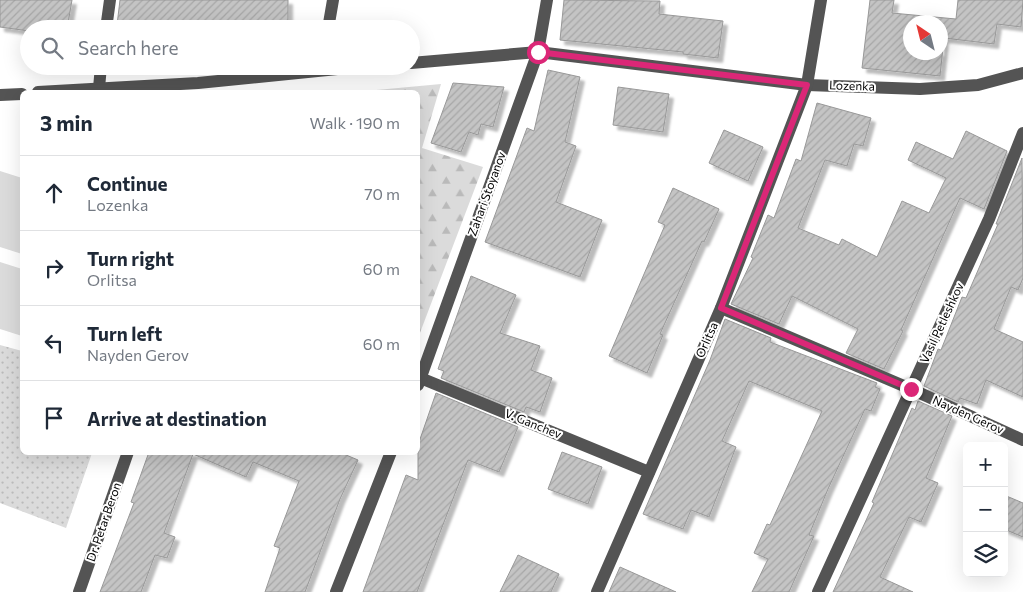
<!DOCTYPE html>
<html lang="en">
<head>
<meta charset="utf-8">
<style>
	body { margin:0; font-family:Commissioner,sans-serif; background:#f2f2f3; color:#1f2937 }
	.controls { position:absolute; right:15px; bottom:15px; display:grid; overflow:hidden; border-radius:8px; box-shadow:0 5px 20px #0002 }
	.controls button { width:45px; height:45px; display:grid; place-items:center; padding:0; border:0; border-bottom:1px solid #e0e1e3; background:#fff; color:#1f2937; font:25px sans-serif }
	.compass { position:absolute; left:903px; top:15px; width:45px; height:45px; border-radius:50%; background:#fff; box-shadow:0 5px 20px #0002; rotate:325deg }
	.stop { position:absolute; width:15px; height:15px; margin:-11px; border:4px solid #db2777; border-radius:50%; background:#fff }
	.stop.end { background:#db2777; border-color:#fff; box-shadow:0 1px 5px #0008 }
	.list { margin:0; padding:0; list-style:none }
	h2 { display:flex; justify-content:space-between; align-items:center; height:65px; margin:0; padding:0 20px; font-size:21px }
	h2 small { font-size:16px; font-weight:400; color:#747a83 }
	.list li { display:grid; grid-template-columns:32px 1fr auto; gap:15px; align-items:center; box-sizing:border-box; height:75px; padding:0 20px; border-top:1px solid #e0e1e3 }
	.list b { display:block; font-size:19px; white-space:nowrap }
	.list p { margin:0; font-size:16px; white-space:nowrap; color:#747a83 }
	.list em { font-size:16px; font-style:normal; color:#747a83 }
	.icon { flex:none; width:28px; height:28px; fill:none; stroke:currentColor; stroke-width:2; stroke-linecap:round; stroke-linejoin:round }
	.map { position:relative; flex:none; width:1023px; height:592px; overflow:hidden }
	.search { position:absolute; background:#fff; box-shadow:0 5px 20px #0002; left:20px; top:20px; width:400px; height:55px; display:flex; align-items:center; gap:12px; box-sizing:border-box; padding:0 18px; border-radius:28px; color:#747a83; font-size:19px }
	.panel { position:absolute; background:#fff; box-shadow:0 5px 20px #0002; left:20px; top:90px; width:400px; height:365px; border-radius:8px }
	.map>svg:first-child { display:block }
	.grass { fill:url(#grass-dots) }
	.forest { fill:url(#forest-firs) }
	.park { fill:#dbdbdb }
	.building { fill:url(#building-hatch); stroke:#989898; fill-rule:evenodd; filter:url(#shadow) }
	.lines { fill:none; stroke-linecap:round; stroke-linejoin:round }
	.minor { stroke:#545454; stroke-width:12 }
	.route { stroke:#db2777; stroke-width:6 }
	.labels { text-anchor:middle; stroke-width:4; stroke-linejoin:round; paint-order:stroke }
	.street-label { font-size:12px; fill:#000; stroke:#fff }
</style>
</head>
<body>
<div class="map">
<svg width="1023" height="592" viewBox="0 0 1023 592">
	<defs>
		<pattern id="grass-dots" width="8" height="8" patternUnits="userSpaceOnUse" patternTransform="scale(1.25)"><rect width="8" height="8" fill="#dbdbdb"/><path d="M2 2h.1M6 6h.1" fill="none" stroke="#bababa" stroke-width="1.8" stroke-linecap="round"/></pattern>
		<pattern id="forest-firs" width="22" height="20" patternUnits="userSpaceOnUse" patternTransform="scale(1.25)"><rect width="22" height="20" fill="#dbdbdb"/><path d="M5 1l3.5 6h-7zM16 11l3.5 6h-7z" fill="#bababa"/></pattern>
		<pattern id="building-hatch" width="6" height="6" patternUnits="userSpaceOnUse" patternTransform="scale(1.25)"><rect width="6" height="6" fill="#c4c4c4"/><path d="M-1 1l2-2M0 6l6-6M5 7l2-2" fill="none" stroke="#a7a7a7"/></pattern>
		<filter id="shadow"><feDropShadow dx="4.5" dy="4.5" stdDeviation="1" flood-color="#0004"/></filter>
	</defs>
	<rect width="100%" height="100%" fill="#fff"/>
	<path class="grass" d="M0,345L22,351V452L92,453L66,528L0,503Z"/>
	<path class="forest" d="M441,84L422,148L483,167L418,338V92H355Z"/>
	<g class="park">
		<path d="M0,171L22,178V254L0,247Z"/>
		<path d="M0,262L22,269V336L0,329Z"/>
	</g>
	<g class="building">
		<path d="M0,0H72L67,29H29V31L0,27Z"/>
		<path d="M120,0H288V27L160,29L117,25Z"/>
		<path d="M564,0L660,1L659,14L723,21L718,58L683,54V52L560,40Z"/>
		<path d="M870,0H894L892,13L956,19L958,0H1023L1021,27L997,24L994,44L944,38L940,76L862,68ZM910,22H940V52H910Z"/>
		<path d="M548,70L580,77L565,142L576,146L556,202L602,220L580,277L485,242L527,128L534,131Z"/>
		<path d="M453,83L504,87L493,127L481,124L478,135L469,132L461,152L431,143Z"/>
		<path d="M618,87L669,94L663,132L613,125Z"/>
		<path d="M817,103L871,118L863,146L854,144L847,166L825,160L798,228L839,245L842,239L877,257L902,201L929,213L946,178L908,160L916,142L953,159L966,131L1007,151L984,209L960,198L901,330L903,331L884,369L846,353L858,329L792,296L779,324L731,304L753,258L751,257L768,215L774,218L796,159L801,161Z"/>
		<path d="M724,130L763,147L748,181L709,163Z"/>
		<path d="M1022,158L1023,278L1018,290L1011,287L994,329L1023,342V397L986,380L977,404L960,398L958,402L924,386L938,349L941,350L962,297L966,298L998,224H996Z"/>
		<path d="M673,188L719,209L704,242L702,241L660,334L663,335L647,373L609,356L665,225L658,222Z"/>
		<path d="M471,276L516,295L500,333L540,346L531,370L552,378L540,412L526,407L524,412L441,378L444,371L438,369Z"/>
		<path d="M725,319L771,338L770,342L877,383L875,387L880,389L871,411L865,409L828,489L809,535L814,536L789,592H752L768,559L754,553L767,524L770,525L822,411L749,381L722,441L736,447L709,517L691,510L683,529L643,514L710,360Z"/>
		<path d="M436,393L518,427L499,472L468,460L417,592H363L406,475L418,480V445Z"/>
		<path d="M918,401L952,416L926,478L938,483L921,522L909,517L880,577L913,592H833L874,503L872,502L912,408L915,410Z"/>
		<path d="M149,452H339L358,460L340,499L305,592H265L280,548L274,546L299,481L253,462L246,477L193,454L164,533L175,537L167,558L155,555L141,592H100L134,503L131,502Z"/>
		<path d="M562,452L602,467L588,504L548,489Z"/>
		<path d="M1004,495L1023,503V537L1004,529Z"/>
		<path d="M518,555L559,574L551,592H500Z"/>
		<path d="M620,567L676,592H609Z"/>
	</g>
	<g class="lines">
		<g class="minor">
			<path d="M106,29L110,0"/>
			<path d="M328,29L333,0"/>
			<path d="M411,63L538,52L807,85L920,89L978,85L1023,73"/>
			<path d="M99,88L101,66"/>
			<path d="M38,92L198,83L367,66"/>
			<path d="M0,95L22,94"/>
			<path d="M721,308L911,389L1023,440"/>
			<path d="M418,377L649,472"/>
			<path d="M418,385L538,52L547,0"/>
			<path d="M79,592L128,452"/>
			<path d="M336,592L391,452"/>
			<path d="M597,592L721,308L807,85L821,0"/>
			<path d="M818,592L989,219L1023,133"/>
		</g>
	</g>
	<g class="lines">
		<path class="route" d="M538,52L807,85L721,308L911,389"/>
	</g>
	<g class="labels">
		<g class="street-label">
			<text transform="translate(852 86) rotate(2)" y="4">Lozenka</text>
			<text transform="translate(487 194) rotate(-70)" y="4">Zahari Stoyanov</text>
			<text transform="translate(942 323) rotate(-65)" y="4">Vasil Petleshkov</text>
			<text transform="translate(707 340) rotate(-66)" y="4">Orlitsa</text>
			<text transform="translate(968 415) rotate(24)" y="4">Nayden Gerov</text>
			<text transform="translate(533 424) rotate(22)" y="4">V. Ganchev</text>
			<text transform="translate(104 522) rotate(-71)" y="4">Dr. Petar Beron</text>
		</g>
	</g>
</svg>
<div class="controls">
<button>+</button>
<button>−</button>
<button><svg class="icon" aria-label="layers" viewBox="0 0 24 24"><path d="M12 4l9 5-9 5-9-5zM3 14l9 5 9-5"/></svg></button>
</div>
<svg class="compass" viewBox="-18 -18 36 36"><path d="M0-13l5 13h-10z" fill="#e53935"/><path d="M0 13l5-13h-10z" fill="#747a83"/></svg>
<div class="stop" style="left:538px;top:52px"></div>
<div class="stop end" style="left:911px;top:389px"></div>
<div class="search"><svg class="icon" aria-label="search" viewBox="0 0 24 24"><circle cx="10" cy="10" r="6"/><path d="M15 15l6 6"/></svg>Search here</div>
<section class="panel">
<h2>3 min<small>Walk · 190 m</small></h2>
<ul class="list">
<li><svg class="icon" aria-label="ahead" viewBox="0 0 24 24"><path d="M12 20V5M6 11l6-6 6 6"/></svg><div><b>Continue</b><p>Lozenka</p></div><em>70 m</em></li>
<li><svg class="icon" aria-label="right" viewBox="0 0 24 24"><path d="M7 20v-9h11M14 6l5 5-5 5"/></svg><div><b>Turn right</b><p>Orlitsa</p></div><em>60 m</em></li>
<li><svg class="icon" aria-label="left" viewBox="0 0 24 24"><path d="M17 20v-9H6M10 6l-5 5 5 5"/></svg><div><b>Turn left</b><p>Nayden Gerov</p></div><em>60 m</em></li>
<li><svg class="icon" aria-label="arrive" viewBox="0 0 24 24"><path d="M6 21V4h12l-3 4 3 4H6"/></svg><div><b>Arrive at destination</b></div></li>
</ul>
</section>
</div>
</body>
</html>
